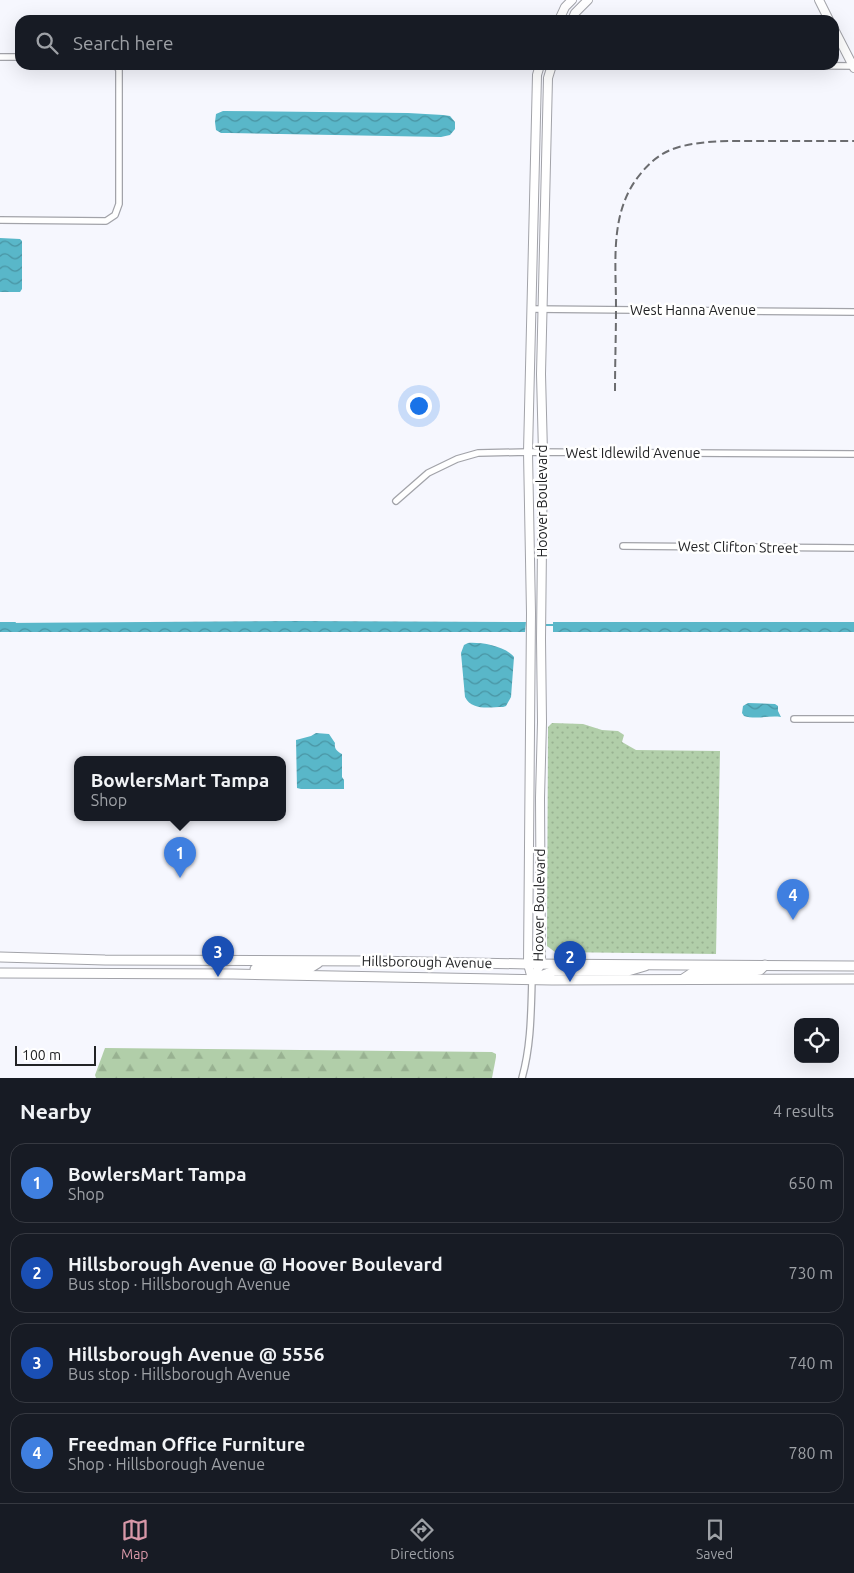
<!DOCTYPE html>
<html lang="en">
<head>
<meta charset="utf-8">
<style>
	body { margin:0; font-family:Ubuntu,sans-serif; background:#242831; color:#f1f3f6 }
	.controls { position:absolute; right:15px; bottom:15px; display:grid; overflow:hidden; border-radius:10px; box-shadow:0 5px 20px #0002 }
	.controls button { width:45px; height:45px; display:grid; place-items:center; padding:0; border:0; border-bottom:1px solid #363941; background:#171b24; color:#f1f3f6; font:25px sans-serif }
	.scale { position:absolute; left:15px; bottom:12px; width:81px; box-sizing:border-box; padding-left:5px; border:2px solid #222325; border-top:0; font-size:14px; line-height:18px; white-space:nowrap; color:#222325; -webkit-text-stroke:4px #fff; paint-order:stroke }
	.you { position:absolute; left:418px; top:405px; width:18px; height:18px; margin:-12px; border:4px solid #fff; border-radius:50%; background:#1a73e8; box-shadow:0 0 0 8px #1a73e833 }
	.badge { display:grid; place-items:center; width:32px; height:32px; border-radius:50%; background:#d898a8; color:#fff; font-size:16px; font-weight:700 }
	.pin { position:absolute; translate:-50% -41px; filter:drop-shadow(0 1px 2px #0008) }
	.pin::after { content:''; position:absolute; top:26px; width:18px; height:15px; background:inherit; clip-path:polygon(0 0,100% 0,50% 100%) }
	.popup { position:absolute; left:74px; top:756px; width:212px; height:65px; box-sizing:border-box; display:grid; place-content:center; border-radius:10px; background:#171b24; filter:drop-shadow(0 1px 4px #0005); font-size:16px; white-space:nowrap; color:#9ea1a6 }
	.popup b { font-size:19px; color:#f1f3f6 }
	.popup::after { content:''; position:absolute; left:50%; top:100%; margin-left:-10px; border:10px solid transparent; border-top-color:#171b24 }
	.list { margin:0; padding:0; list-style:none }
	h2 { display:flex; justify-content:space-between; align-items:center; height:65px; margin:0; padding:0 20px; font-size:21px }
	h2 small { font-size:16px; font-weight:400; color:#9ea1a6 }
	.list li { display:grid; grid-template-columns:32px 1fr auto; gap:15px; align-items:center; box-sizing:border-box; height:80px; margin:0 10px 10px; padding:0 10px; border:1px solid #363941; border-radius:15px }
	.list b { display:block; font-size:19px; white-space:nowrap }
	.list p { margin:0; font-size:16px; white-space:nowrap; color:#9ea1a6 }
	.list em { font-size:16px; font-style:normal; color:#9ea1a6 }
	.icon { flex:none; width:28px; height:28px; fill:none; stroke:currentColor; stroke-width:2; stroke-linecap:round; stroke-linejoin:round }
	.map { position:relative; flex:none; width:854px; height:1078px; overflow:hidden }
	.search { position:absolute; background:#171b24; box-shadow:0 5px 20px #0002; left:15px; right:15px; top:15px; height:55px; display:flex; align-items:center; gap:12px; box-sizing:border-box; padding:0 18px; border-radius:15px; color:#9ea1a6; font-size:19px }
	.sheet { height:425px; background:#171b24 }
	nav { display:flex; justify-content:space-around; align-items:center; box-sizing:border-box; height:70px; border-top:1px solid #363941; background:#171b24; font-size:14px; color:#9ea1a6 }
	nav a { display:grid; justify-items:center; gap:2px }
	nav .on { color:#d898a8 }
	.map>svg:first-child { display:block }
	.grass { fill:url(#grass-dots) }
	.forest { fill:url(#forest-firs) }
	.water { fill:url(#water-waves) }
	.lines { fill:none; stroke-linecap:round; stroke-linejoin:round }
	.stream { stroke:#59b7c9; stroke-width:2 }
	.street-casing { stroke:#a2a3a9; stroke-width:8 }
	.secondary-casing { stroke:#a2a3a9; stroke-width:10 }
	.primary-casing { stroke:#a2a3a9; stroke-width:11 }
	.street { stroke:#fff; stroke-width:5.5 }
	.secondary { stroke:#fff; stroke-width:8 }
	.primary { stroke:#fff; stroke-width:9 }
	.rail { stroke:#6b6c6f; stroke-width:2; stroke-dasharray:8 4; stroke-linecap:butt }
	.labels { text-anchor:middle; stroke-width:5; stroke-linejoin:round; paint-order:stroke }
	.street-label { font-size:14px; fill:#222325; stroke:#fff }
</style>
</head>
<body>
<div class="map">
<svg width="854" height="1078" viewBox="0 0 854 1078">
	<defs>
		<pattern id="grass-dots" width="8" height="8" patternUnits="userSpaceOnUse" patternTransform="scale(1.25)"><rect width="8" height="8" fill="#b1cea9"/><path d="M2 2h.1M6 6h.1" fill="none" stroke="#98b191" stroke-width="1.8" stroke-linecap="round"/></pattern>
		<pattern id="forest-firs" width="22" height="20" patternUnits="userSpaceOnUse" patternTransform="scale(1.25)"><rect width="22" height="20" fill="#b1cea9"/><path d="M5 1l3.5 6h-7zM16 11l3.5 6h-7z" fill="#98b191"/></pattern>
		<pattern id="water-waves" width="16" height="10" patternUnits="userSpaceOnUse" patternTransform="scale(1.25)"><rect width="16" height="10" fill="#59b7c9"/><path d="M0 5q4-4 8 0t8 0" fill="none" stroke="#4994a3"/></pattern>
	</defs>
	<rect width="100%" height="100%" fill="#f6f7fe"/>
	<path class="grass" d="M552,723L583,724L602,730L618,731L624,735L622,742L636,750L720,751L716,954L555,952L547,946L548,727Z"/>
	<path class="forest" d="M105,1048L492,1052L496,1054V1057L492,1078H96L95,1075Z"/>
	<g class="water">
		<path d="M223,111L408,113L443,115L450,116L455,122V129L450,135L441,137L230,133H221L216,130L215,122L216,114Z"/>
		<path d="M0,238L20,239L22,241V289L20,292H0Z"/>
		<path d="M297,621L526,622L525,632H0V623Z"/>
		<rect x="553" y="622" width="301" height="10"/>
		<path d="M468,643C481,642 505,646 514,657L511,697L506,706L503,707C489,707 472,711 465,697L461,653L464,645Z"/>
		<path d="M748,703L775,704L778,706V711L781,717C769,715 756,720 744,716L742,713L743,706Z"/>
		<path d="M316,733L329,734L335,743C334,749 337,751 342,754V777L344,780V789H301L297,788L296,740L311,736Z"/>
	</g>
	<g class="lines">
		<g class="stream">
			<path d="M0,623H15"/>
			<path d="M544,625H554"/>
		</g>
		<g class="street-casing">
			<g id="street">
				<path d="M0,57H20"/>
				<path d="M729,65L854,66"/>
				<path d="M0,220L106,221L115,215L119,204V70L116,65"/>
				<path d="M531,309L854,312"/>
				<path d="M396,501L428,473L457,459L478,453L528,452L854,454"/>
				<path d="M623,546L854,548"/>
				<path d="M794,719H854"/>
				<path d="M522,1078C531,1046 531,1013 532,979"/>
			</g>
		</g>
		<g class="secondary-casing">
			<g id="secondary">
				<path d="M819,0L829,20"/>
				<path d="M559,20L565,7L572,0"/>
				<path d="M572,20L575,13L588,0"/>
				<path d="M834,29L854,68"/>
				<path d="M532,979L541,964L540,798L542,722L541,639L543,453L541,374L548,78L552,65"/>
				<path d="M532,979L528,964L531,613L528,452L537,75L540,65"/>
			</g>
		</g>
		<g class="primary-casing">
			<g id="primary">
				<path d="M0,957L105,960L372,961L528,964L854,966"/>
				<path d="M255,969L305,968H310L318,963"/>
				<path d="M0,973L233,974L552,980L854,979"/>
				<path d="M538,977L554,971H628L645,966"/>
				<path d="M683,979L695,971L746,972L760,970L765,965"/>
			</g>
		</g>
		<use href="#street" class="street"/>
		<use href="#secondary" class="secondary"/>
		<use href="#primary" class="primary"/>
		<path class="rail" d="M615,391C615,363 616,335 616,307C616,260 609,210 642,172C652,160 664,151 679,147C705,140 732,141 759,141C790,141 822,141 854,141"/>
	</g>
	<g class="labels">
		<g class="street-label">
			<text x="693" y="315">West Hanna Avenue</text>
			<text x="633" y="458">West Idlewild Avenue</text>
			<text transform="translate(542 501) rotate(-90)" y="5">Hoover Boulevard</text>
			<text transform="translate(738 547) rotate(1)" y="5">West Clifton Street</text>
			<text transform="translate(539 905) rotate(-89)" y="5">Hoover Boulevard</text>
			<text transform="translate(427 962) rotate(1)" y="5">Hillsborough Avenue</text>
		</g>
	</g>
</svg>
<div class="controls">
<button><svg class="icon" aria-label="locate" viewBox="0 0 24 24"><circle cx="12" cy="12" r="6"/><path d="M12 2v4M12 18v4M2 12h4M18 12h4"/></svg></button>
</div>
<div class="scale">100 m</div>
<div class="you"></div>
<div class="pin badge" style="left:180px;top:878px;background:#3f7fe0">1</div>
<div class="popup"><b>BowlersMart Tampa</b>Shop</div>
<div class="pin badge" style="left:570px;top:982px;background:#1a4fb4">2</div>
<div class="pin badge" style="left:218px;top:977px;background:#1a4fb4">3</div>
<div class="pin badge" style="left:793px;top:920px;background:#3f7fe0">4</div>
<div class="search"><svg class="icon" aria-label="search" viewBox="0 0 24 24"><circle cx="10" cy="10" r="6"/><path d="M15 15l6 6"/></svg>Search here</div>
</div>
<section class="sheet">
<h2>Nearby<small>4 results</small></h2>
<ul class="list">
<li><span class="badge" style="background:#3f7fe0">1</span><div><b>BowlersMart Tampa</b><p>Shop</p></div><em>650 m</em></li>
<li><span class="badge" style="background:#1a4fb4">2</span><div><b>Hillsborough Avenue @ Hoover Boulevard</b><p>Bus stop · Hillsborough Avenue</p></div><em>730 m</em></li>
<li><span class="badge" style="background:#1a4fb4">3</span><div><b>Hillsborough Avenue @ 5556</b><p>Bus stop · Hillsborough Avenue</p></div><em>740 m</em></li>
<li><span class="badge" style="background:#3f7fe0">4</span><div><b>Freedman Office Furniture</b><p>Shop · Hillsborough Avenue</p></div><em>780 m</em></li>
</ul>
</section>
<nav>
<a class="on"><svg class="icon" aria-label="map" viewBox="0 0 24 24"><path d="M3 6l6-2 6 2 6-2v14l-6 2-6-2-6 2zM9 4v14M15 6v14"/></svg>Map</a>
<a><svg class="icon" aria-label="directions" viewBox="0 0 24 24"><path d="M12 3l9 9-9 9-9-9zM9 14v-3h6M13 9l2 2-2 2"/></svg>Directions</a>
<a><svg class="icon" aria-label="saved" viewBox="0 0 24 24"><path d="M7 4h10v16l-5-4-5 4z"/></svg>Saved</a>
</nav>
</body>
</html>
